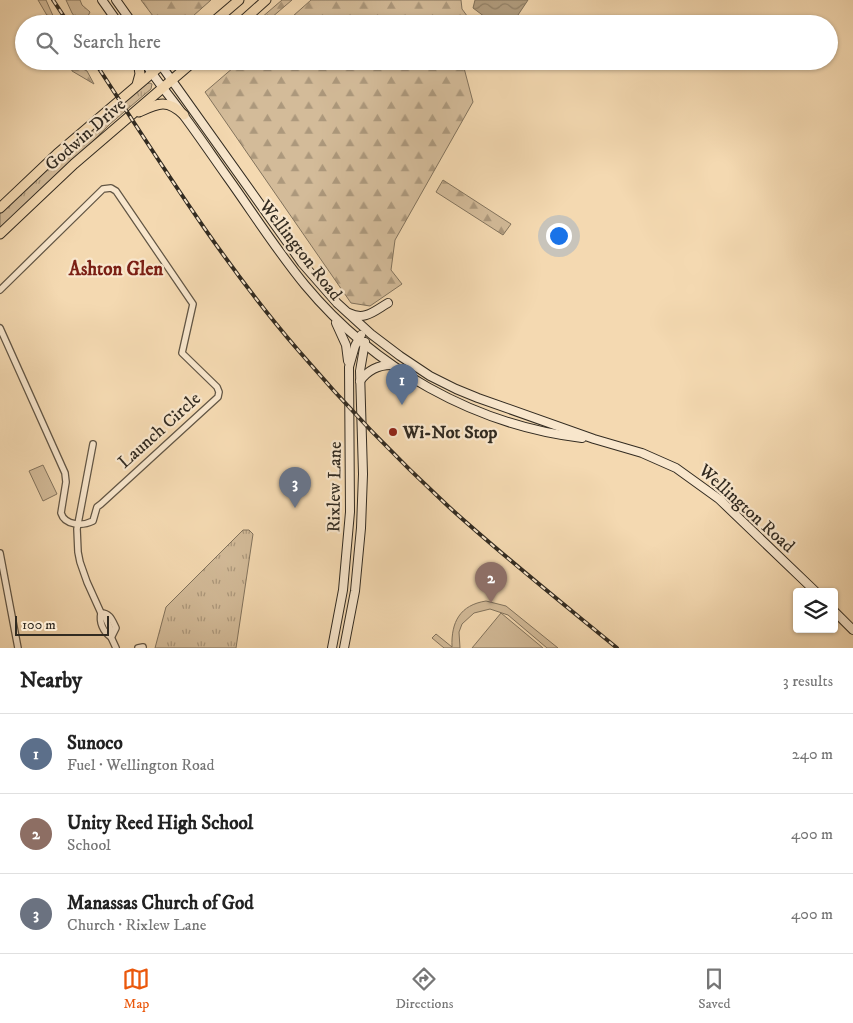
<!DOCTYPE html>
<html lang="en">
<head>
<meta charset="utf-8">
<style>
	body { margin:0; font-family:"IM FELL DW Pica",serif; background:#f2f2f2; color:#222 }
	.controls { position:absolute; right:15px; bottom:15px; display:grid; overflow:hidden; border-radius:5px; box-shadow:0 1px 4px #0004 }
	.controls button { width:45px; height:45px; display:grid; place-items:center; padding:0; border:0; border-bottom:1px solid #e0e0e0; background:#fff; color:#222; font:25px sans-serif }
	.scale { position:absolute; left:15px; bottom:12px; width:94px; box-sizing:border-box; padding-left:5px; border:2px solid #322b21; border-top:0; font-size:14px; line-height:18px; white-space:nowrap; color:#322b21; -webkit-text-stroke:4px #f8e6cc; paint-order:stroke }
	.you { position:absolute; left:558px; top:235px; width:18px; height:18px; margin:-12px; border:4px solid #fff; border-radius:50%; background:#1a73e8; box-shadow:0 0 0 8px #1a73e833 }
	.badge { display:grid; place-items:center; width:32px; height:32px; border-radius:50%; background:#ea580c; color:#fff; font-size:16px; font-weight:700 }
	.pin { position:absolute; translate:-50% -41px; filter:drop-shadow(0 1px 2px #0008) }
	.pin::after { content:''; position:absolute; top:26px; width:18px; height:15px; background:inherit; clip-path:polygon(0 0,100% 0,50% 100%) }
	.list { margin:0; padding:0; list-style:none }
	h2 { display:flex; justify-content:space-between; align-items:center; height:65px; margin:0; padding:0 20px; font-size:21px }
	h2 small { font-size:16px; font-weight:400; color:#767676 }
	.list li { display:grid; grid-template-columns:32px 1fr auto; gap:15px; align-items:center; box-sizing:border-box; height:80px; padding:0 20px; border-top:1px solid #e0e0e0 }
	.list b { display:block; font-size:19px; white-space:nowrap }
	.list p { margin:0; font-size:16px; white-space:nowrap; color:#767676 }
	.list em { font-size:16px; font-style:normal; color:#767676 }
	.icon { flex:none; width:28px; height:28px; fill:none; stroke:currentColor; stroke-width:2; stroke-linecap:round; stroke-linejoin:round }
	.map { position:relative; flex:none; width:853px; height:648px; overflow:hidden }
	.search { position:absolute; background:#fff; box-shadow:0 1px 4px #0004; left:15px; right:15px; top:15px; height:55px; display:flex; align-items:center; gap:12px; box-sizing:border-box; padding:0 18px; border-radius:28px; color:#767676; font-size:19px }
	.sheet { height:305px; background:#fff }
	nav { display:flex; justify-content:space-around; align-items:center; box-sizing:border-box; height:70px; border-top:1px solid #e0e0e0; background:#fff; font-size:14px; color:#767676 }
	nav a { display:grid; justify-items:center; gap:2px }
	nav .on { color:#ea580c }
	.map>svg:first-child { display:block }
	.grass { fill:url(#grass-tufts); stroke:#82735d }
	.forest { fill:url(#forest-firs); stroke:#82735d }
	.pitch { fill:#d3bb99; stroke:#82735d }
	.water { fill:url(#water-waves); stroke:#7f705a }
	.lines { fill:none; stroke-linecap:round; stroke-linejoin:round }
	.street-casing { stroke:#625645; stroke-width:8 }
	.secondary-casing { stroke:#322b21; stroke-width:10 }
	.primary-casing { stroke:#322b21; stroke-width:11 }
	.street { stroke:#f8e6cc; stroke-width:5.5 }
	.secondary { stroke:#f8e6cc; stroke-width:8 }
	.primary { stroke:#f4d9b1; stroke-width:9 }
	.rail-casing { stroke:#322b21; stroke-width:4 }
	.rail { stroke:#f8e6cc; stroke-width:2; stroke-dasharray:5.5; stroke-linecap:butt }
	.poi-dot { fill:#8f2418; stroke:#f8e6cc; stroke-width:2 }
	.labels { text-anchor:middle; stroke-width:4.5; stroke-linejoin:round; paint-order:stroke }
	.street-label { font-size:18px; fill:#322b21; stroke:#f8e6cc }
	.poi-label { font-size:18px; font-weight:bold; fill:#322b21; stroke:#f8e6cc; text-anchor:start }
	.neighbourhood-label { font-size:19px; font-weight:bold; fill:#7a1f14; stroke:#f8e6cc }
</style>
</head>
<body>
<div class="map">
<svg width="853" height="648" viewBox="0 0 853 648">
	<defs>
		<pattern id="grass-tufts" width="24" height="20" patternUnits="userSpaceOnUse" patternTransform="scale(1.25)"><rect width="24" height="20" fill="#d3bb99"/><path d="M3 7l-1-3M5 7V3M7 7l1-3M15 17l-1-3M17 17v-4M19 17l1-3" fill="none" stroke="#ac987c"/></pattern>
		<pattern id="forest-firs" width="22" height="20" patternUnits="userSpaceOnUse" patternTransform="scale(1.25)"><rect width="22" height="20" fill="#d3bb99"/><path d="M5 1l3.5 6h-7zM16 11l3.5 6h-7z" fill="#ac987c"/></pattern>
		<pattern id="water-waves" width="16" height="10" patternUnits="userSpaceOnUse" patternTransform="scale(1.25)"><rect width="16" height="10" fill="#b29e80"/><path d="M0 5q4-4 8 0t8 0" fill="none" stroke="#918168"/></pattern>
	</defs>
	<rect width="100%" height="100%" fill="#f4d9b1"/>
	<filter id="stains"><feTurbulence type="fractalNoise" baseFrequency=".004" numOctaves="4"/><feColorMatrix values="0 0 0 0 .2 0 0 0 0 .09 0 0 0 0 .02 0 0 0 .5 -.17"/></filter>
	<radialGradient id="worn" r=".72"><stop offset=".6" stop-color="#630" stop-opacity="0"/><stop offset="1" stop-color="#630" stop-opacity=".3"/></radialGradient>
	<g class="grass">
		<path d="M150,83L152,84L151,89L110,124L85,149L0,229V214L67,150L144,84Z"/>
		<path d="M243,530H249L253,534L236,648H155L166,607Z"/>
	</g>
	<g class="forest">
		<path d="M38,0H46L54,18L60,24H52Z"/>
		<path d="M66,0H80L82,5L90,12L87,18L79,23L72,13Z"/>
		<path d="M141,0H211L184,24H159Z"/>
		<path d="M282,0H292L264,24H254Z"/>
		<path d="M311,0H461L462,9L473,24H284Z"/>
		<path d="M70,61H81L85,65L83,69L87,71L94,84L72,71Z"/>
		<path d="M241,61H468L464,68L473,102L395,240L391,270L402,284L370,306L351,303L205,92Z"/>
		<path d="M443,180L511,224L503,235L436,192Z"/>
	</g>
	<g class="pitch">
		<path d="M43,465L57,494L43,501L29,471Z"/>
		<path d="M486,601L506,606L558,648H547L508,615L490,609L474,613L462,624L459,632L460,648H444L432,638L436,634L452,647C451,622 460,605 486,601Z"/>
		<path d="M501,613L543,648H472Z"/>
	</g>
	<path class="water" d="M475,0H528L512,24H484L485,17L473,8Z"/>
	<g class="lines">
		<g class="street-casing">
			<g id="street">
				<path d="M0,290L103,189L111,188L116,191L193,304L182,353L217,387L219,392L218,397L101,504L97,507L93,521C83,526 65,526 61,513L66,482L65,473L0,328"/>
				<path d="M93,444L77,529L78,552L80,562L87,582L101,613L105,617L111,630V637L116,648"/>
				<path d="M0,553L18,648"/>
				<path d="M101,613C110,613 112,620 116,628L112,636"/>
				<path d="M101,613C99,622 103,632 111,637"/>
				<path d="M138,648L143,647"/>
			</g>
		</g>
		<g class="secondary-casing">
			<g id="secondary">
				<path d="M102,0L119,24"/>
				<path d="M116,0L133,24"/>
				<path d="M144,61C156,81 171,97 184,116C199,136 213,157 228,178C253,213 277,251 305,285C374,368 474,425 582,438"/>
				<path d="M158,61L302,263L337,303L371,334L400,356L430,376L456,389L478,398L594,439L642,453L676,468L719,499L816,592"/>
				<path d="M349,313C365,321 374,311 388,303"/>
				<path d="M336,323L346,345L348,361"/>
				<path d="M360,381C368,370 378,365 391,365"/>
				<path d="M834,611L853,630"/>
				<path d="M332,648L343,590L350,512L349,367L355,346L361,335"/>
				<path d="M344,648L355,591L361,528L363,474L360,371L365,342"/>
			</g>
		</g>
		<g class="primary-casing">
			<g id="primary">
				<path d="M211,24L239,0"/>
				<path d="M239,24L266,0"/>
				<path d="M137,85L140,74L138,61"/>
				<path d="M139,112C159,103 167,99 184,115"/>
				<path d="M0,208L57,154L166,61"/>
				<path d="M0,234L74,164L194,61"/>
			</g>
		</g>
		<use href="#street" class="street"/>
		<use href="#secondary" class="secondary"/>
		<use href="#primary" class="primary"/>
		<g class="rail-casing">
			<g id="rail">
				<path d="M53,0L69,24"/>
				<path d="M94,61C158,159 221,261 298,350C345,405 396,458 449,507C503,556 561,602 617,648"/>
			</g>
		</g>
		<use href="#rail" class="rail"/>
	</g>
	<circle class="poi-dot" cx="393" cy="432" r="5"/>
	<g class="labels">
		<g class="street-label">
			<text transform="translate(85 134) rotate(-41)" y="6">Godwin Drive</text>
			<text transform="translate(301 250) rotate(52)" y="6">Wellington Road</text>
			<text transform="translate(159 430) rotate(-42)" y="6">Launch Circle</text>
			<text transform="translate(334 487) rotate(-89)" y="6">Rixlew Lane</text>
			<text transform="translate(747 508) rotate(42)" y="6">Wellington Road</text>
		</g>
		<g class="poi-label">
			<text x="403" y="438">Wi-Not Stop</text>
		</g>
		<g class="neighbourhood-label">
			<text x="116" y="275">Ashton Glen</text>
		</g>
	</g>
	<rect width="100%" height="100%" filter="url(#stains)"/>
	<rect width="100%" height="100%" fill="url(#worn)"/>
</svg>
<div class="controls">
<button><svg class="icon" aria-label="layers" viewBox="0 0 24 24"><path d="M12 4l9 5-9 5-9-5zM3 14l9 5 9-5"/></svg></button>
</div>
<div class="scale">100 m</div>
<div class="you"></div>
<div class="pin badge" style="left:402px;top:405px;background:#5c6f8a">1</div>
<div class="pin badge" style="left:491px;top:603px;background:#8d6e63">2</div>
<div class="pin badge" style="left:295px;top:508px;background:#6b7280">3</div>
<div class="search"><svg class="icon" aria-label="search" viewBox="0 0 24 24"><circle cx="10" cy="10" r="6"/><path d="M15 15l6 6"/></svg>Search here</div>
</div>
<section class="sheet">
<h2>Nearby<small>3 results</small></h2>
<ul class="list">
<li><span class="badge" style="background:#5c6f8a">1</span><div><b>Sunoco</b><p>Fuel · Wellington Road</p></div><em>240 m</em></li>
<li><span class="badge" style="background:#8d6e63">2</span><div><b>Unity Reed High School</b><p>School</p></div><em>400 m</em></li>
<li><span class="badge" style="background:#6b7280">3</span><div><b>Manassas Church of God</b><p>Church · Rixlew Lane</p></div><em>400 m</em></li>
</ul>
</section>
<nav>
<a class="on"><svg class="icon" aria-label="map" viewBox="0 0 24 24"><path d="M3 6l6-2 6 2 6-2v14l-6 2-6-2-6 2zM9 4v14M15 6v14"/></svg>Map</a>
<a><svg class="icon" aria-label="directions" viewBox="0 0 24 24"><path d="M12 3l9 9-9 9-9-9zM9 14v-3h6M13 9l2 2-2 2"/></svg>Directions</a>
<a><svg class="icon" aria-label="saved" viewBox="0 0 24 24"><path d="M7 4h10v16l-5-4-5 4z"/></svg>Saved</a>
</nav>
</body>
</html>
